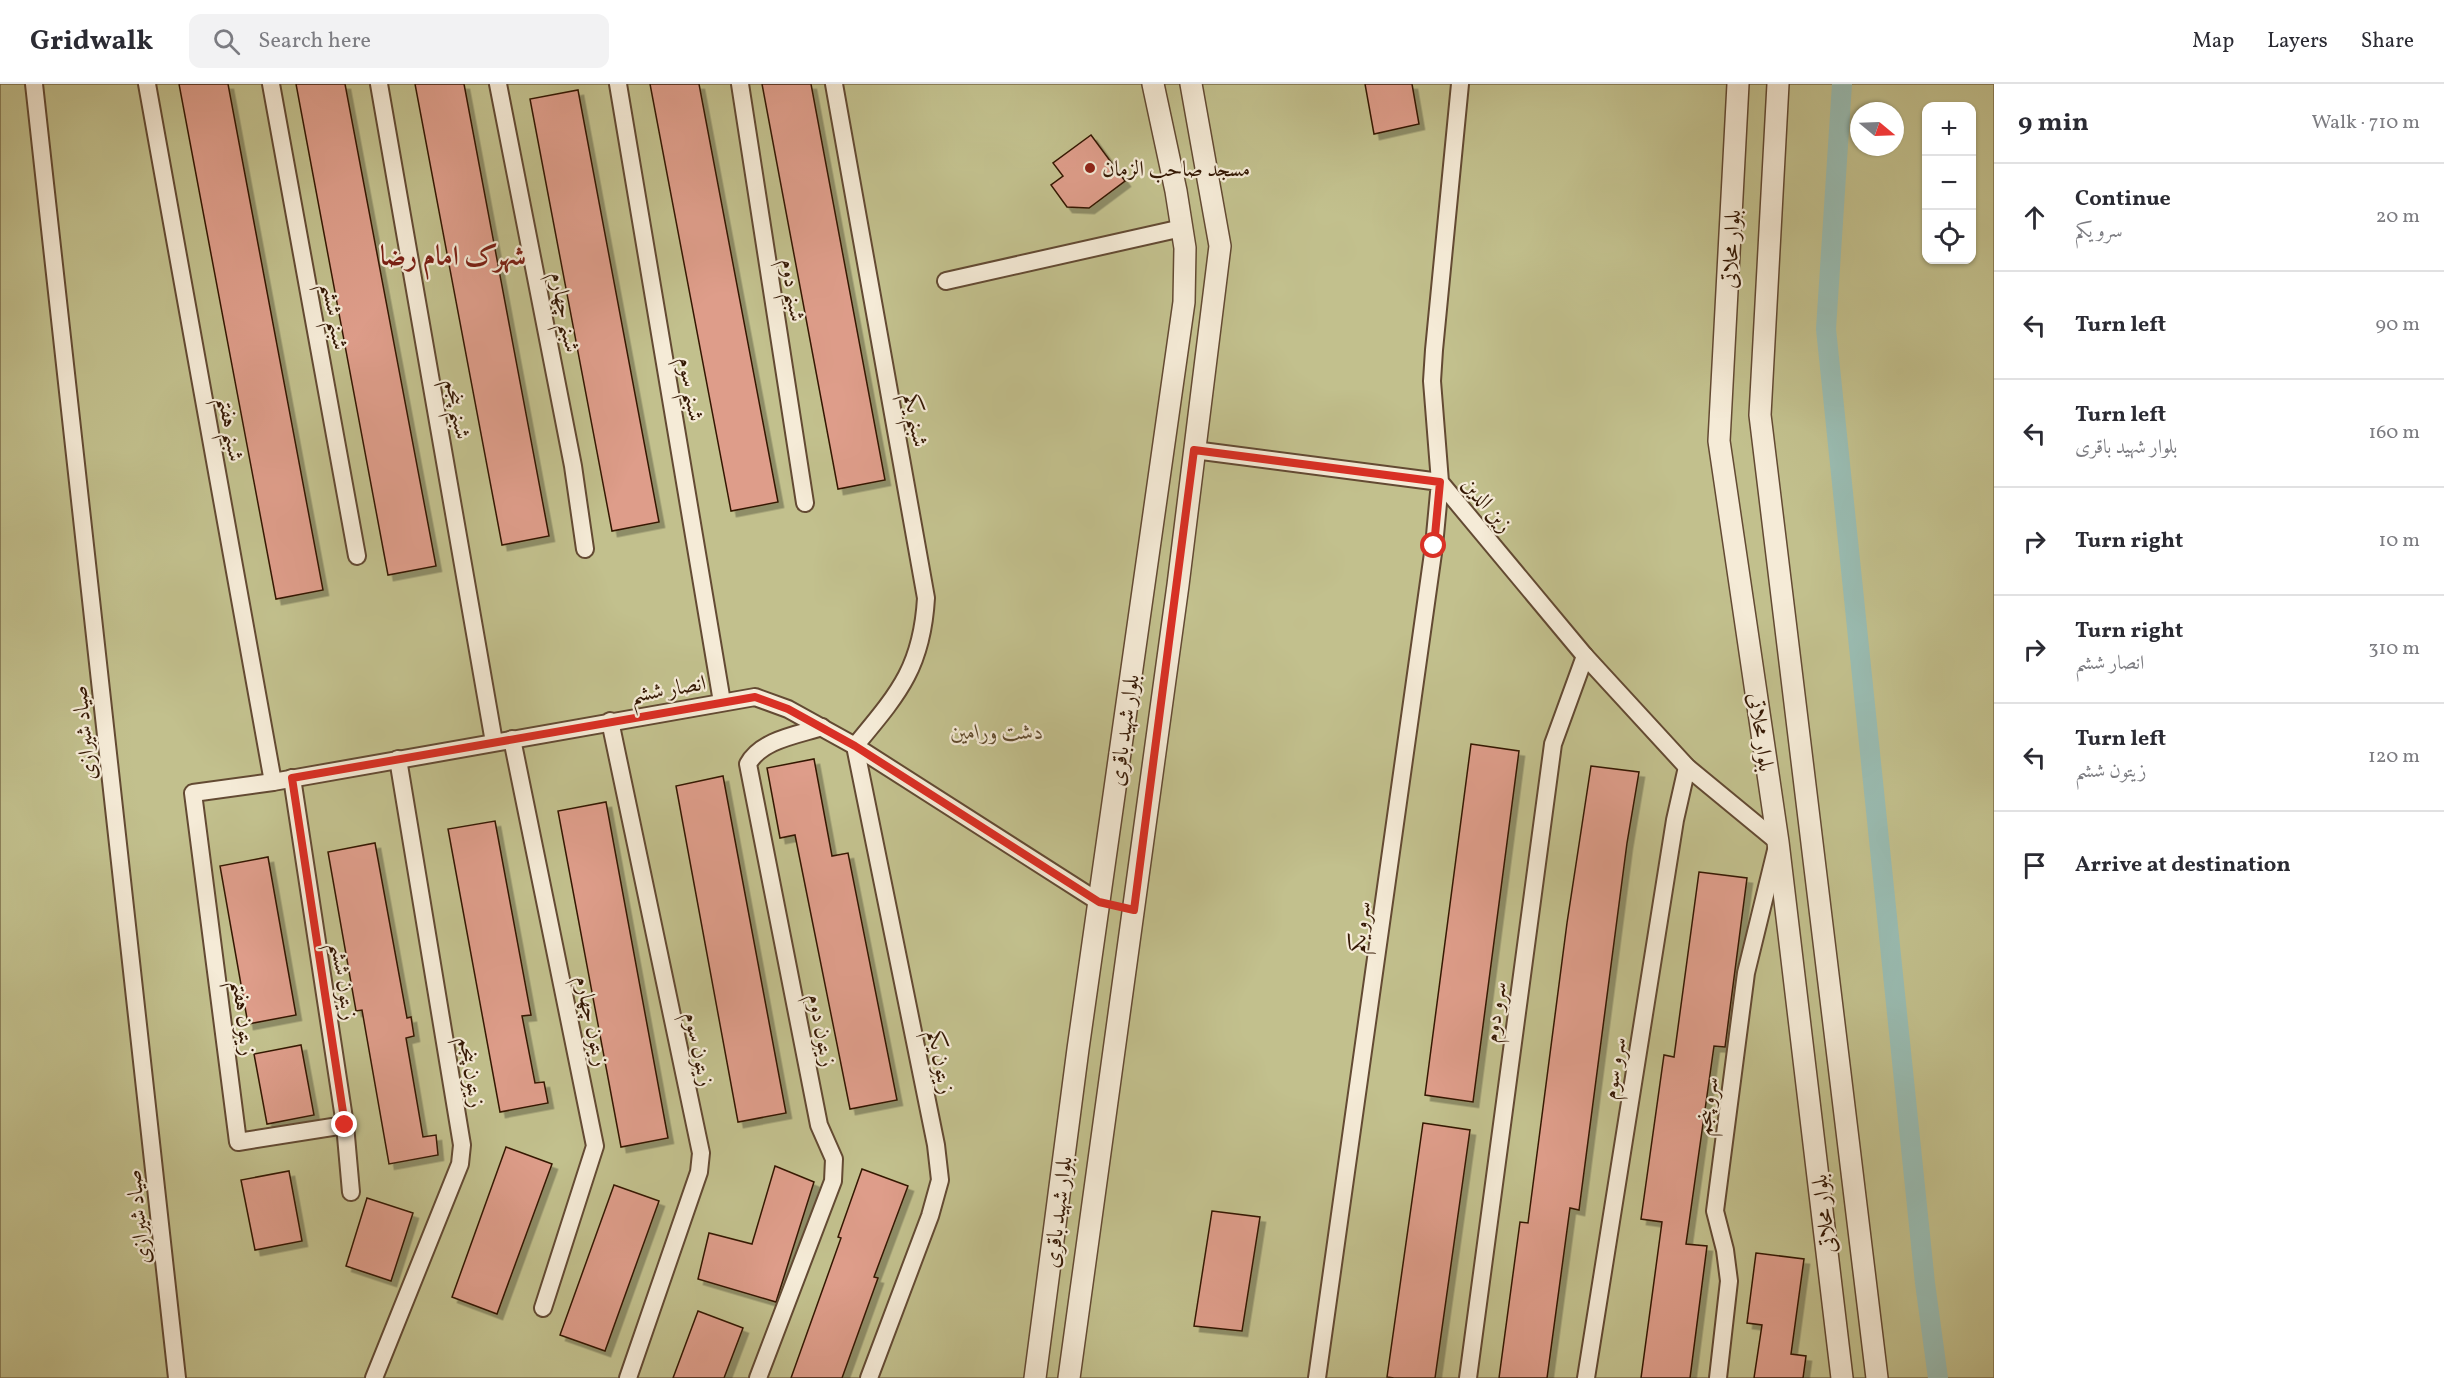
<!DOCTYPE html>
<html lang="en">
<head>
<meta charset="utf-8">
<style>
	body { margin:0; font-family:Vollkorn,Amiri,serif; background:#f2f2f3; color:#2b2b33 }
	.controls { position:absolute; right:18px; top:18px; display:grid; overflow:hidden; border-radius:12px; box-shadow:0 2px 4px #0004 }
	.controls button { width:54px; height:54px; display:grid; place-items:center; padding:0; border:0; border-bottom:2px solid #e1e1e2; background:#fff; color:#2b2b33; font:30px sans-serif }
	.compass { position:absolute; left:1850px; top:18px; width:54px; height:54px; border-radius:50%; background:#fff; box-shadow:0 2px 4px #0004; rotate:109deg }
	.stop { position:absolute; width:18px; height:18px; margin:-14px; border:4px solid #d93025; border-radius:50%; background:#fff }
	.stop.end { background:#d93025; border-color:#fff; box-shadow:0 2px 6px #0008 }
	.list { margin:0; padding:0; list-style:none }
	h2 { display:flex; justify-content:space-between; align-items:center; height:78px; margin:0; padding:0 24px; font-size:26px }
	h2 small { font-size:20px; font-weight:400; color:#7c7c81 }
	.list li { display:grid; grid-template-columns:39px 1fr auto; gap:18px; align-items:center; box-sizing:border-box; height:108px; padding:0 24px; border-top:2px solid #e1e1e2 }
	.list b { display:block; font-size:22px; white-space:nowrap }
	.list p { margin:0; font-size:20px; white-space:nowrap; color:#7c7c81 }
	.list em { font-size:20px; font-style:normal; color:#7c7c81 }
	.icon { flex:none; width:33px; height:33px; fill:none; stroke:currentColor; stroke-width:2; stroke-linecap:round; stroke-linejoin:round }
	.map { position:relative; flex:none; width:1994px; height:1294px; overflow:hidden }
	header { display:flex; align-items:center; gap:36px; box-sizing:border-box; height:84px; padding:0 30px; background:#fff; border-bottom:2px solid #e1e1e2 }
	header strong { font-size:28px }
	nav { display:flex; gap:33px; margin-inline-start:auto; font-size:21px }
	.search { width:420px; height:54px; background:#f2f2f3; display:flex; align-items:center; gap:15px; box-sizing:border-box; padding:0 21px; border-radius:12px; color:#7c7c81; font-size:22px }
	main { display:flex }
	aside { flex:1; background:#fff }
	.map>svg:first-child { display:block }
	.green { fill:#c2c08d; stroke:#7b6c48; stroke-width:1.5; fill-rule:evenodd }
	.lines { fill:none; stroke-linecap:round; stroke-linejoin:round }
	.canal { stroke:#9abdb3; stroke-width:20 }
	.building { fill:#de9d8a; stroke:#341804; stroke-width:1.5; filter:url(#shadow) }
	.minor-casing { stroke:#634a33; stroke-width:20 }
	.tertiary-casing { stroke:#634a33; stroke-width:24 }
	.minor { stroke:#f5ebd7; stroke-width:16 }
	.tertiary { stroke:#f5ebd7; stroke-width:21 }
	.route { stroke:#d93025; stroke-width:8 }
	.poi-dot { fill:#8f2418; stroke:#f5ebd7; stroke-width:2 }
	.labels { text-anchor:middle; stroke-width:4.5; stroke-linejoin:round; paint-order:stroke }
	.poi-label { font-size:22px; fill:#341804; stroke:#f5ebd7; text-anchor:start }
	.street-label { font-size:22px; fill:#341804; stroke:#f5ebd7 }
	.park-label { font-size:22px; font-style:italic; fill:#5f4a2d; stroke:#f5ebd7 }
	.district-label { font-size:28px; font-weight:bold; fill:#7a1f14; stroke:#f5ebd7 }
</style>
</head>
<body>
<header>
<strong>Gridwalk</strong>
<div class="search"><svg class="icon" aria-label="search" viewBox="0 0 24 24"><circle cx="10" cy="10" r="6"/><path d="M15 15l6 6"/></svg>Search here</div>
<nav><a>Map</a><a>Layers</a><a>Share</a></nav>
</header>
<main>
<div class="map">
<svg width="1994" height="1294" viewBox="0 0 1994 1294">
	<defs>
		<filter id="shadow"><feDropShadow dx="5.5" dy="5.5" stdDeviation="0" flood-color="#0004"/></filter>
	</defs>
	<rect width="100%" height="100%" fill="#f0e0c1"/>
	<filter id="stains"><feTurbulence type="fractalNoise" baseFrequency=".00333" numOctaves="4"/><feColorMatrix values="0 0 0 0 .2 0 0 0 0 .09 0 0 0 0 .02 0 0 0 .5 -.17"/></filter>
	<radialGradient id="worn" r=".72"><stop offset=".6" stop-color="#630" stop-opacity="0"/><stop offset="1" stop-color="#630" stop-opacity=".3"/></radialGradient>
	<path class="green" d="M0,0H1994V1294H0ZM1926,22H1972V176H1926ZM1859,27H1895V63H1859Z"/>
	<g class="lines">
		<path class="canal" d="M1842,0L1826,245L1925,1199L1938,1294"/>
	</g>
	<g class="building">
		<path d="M179,0H228L323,506L276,515Z"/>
		<path d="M296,0H345L436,482L388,491Z"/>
		<path d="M415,0H464L549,452L502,461Z"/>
		<path d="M650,0H699L778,418L731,427Z"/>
		<path d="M762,0H811L885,396L838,405Z"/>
		<path d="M1365,0H1412L1419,40L1374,50Z"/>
		<path d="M578,6L659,438L612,447L530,15Z"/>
		<path d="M1091,51L1125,97L1089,124L1067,123L1051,101L1063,92L1053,79Z"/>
		<path d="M1471,660L1519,667L1473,1018L1425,1011Z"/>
		<path d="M814,675L832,772L848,769L897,1016L850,1025L795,751L780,754L767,684Z"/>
		<path d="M1591,682L1639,688L1627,759L1579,1126L1570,1124L1547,1294H1499L1520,1138L1528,1139L1567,839Z"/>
		<path d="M723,692L786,1029L738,1038L676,702Z"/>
		<path d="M606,718L668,1054L621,1063L558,727Z"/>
		<path d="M495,737L531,931L522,932L535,999L544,998L548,1019L500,1028L448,745Z"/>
		<path d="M375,759L407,934L411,933L414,952L406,954L423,1053L436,1051L438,1071L389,1080L362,926L356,927L328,768Z"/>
		<path d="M268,773L296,931L248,940L220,782Z"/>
		<path d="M1699,788L1747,794L1725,963L1714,962L1686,1160L1707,1162L1690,1294H1641L1662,1138L1641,1135L1664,971L1674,973Z"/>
		<path d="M301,961L314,1031L267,1040L254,970Z"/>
		<path d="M1423,1039L1470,1046L1435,1294H1394L1387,1293Z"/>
		<path d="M506,1063L552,1080L497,1230L452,1213Z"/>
		<path d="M775,1082L814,1098L776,1218L698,1195L709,1149L752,1160Z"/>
		<path d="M862,1085L908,1102L874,1193L878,1194L842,1294H791L841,1154L838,1153Z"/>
		<path d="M289,1087L302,1157L255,1166L241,1096Z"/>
		<path d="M614,1101L659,1117L605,1267L560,1251Z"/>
		<path d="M367,1114L413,1129L391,1197L346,1182Z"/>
		<path d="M1212,1127L1260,1133L1242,1247L1194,1242Z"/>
		<path d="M1756,1169L1804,1175L1791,1270L1806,1272L1803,1294H1754L1762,1241L1747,1239Z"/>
		<path d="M698,1227L743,1244L724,1294H673Z"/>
	</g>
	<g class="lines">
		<g class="minor-casing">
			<g id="minor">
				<path d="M34,0L177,1294"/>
				<path d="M147,0L273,698"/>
				<path d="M271,0L357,472"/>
				<path d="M379,0L494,658"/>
				<path d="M498,0L573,382L585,465"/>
				<path d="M618,0L722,618"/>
				<path d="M740,0L805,419"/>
				<path d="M834,0L926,514C922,584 898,610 855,662L936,1061L940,1096L930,1132L869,1294"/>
				<path d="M1460,0L1434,266L1432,297L1440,398L1585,572L1687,683L1778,758L1746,889L1715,1127L1725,1166L1729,1197L1718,1294"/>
				<path d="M946,197L1182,144"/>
				<path d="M1194,366L1440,398L1434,462L1317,1294"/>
				<path d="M610,637L701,1069L699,1088L628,1294"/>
				<path d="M512,655L595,1062L543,1224"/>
				<path d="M292,694L345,1041L351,1108"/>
				<path d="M345,1041L238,1058L193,709L273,698L755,613L788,625L855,662L1099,818"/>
				<path d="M374,1294L460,1080L462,1061L398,675"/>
				<path d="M758,1294L833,1097L834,1075L819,1041L748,680C761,656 797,651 822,643"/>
				<path d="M1468,1294L1553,660L1585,572"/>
				<path d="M1586,1294L1675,736L1687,683"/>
			</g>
		</g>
		<g class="tertiary-casing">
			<g id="tertiary">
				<path d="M1738,0L1719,357L1778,758L1842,1294"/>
				<path d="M1778,0L1760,331L1877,1294"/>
				<path d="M1035,1294L1078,965L1184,218L1185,164L1176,107L1153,0"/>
				<path d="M1069,1294L1178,501L1220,162L1191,0"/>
			</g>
		</g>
		<use href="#minor" class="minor"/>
		<use href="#tertiary" class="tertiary"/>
	</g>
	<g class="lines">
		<path class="route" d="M345,1041L292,694L755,613L788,625L855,662L1099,818L1134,826L1194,366L1440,398L1434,462"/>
	</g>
	<circle class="poi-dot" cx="1090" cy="84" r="6"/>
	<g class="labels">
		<g class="poi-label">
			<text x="1102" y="92">مسجد صاحب الزمان</text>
		</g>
		<g class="street-label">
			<text transform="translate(1730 165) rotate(-87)" y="8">بلوار محلاتی</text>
			<text transform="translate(794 206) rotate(81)" y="8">شبنم دوم</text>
			<text transform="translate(566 228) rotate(79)" y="8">شبنم چهارم</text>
			<text transform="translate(336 232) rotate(80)" y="8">شبنم ششم</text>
			<text transform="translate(692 305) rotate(80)" y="8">شبنم سوم</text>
			<text transform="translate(459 325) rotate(80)" y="8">شبنم پنجم</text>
			<text transform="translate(917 336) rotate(80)" y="8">شبنم یکم</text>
			<text transform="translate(232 345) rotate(80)" y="8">شبنم هفتم</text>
			<text transform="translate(1488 420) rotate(50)" y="8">زین الدین</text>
			<text transform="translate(668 604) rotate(-10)" y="8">انصار ششم</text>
			<text transform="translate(1123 646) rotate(-82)" y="8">بلوار شهید باقری</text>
			<text transform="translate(1762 648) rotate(82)" y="8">بلوار محلاتی</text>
			<text transform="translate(83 649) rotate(-96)" y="8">صیاد شیرازی</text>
			<text transform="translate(1359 843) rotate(-82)" y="8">سرو یکم</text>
			<text transform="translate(345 897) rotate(81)" y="8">زیتون ششم</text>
			<text transform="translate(1494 928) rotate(-82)" y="8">سرو دوم</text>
			<text transform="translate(245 934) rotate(83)" y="8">زیتون هفتم</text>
			<text transform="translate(593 937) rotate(78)" y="8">زیتون چهارم</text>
			<text transform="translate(823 946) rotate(79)" y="8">زیتون دوم</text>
			<text transform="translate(700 965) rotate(78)" y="8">زیتون سوم</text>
			<text transform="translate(942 978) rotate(79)" y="8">زیتون یکم</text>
			<text transform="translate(1613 984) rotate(-81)" y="8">سرو سوم</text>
			<text transform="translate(473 988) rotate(81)" y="8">زیتون پنجم</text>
			<text transform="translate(1706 1022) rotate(-82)" y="8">سرو پنجم</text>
			<text transform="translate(1057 1128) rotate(-83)" y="8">بلوار شهید باقری</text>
			<text transform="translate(1823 1130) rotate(-97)" y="8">بلوار محلاتی</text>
			<text transform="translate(137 1133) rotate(-96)" y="8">صیاد شیرازی</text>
		</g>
		<g class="park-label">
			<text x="997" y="655">دشت ورامین</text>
		</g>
		<g class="district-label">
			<text x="453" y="181">شهرک امام رضا</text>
		</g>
	</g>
	<rect width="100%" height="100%" filter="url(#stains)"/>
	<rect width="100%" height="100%" fill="url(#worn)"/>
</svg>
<div class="controls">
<button>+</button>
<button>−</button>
<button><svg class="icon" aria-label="locate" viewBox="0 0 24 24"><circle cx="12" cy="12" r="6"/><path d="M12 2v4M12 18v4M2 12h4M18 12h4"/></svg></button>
</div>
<svg class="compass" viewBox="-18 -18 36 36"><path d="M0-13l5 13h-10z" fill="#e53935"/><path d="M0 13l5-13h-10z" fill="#7c7c81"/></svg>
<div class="stop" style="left:1434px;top:462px"></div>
<div class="stop end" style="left:345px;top:1041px"></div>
</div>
<aside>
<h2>9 min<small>Walk · 710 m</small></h2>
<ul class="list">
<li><svg class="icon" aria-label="ahead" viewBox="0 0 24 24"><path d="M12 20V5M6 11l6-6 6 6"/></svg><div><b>Continue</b><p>سرو یکم</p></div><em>20 m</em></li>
<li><svg class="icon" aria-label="left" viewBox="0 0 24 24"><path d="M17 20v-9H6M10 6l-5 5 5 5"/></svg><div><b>Turn left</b></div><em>90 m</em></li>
<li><svg class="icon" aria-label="left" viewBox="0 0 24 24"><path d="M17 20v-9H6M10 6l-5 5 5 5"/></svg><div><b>Turn left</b><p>بلوار شهید باقری</p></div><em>160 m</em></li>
<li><svg class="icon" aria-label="right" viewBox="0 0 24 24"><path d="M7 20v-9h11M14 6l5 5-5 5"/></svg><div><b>Turn right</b></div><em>10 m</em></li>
<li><svg class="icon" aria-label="right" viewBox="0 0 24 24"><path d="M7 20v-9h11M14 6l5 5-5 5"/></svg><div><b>Turn right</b><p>انصار ششم</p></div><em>310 m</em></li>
<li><svg class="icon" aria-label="left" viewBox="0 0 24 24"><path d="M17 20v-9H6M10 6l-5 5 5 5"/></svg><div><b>Turn left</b><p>زیتون ششم</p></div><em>120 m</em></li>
<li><svg class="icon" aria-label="arrive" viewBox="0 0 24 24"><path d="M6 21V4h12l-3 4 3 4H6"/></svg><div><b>Arrive at destination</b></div></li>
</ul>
</aside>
</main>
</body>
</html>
